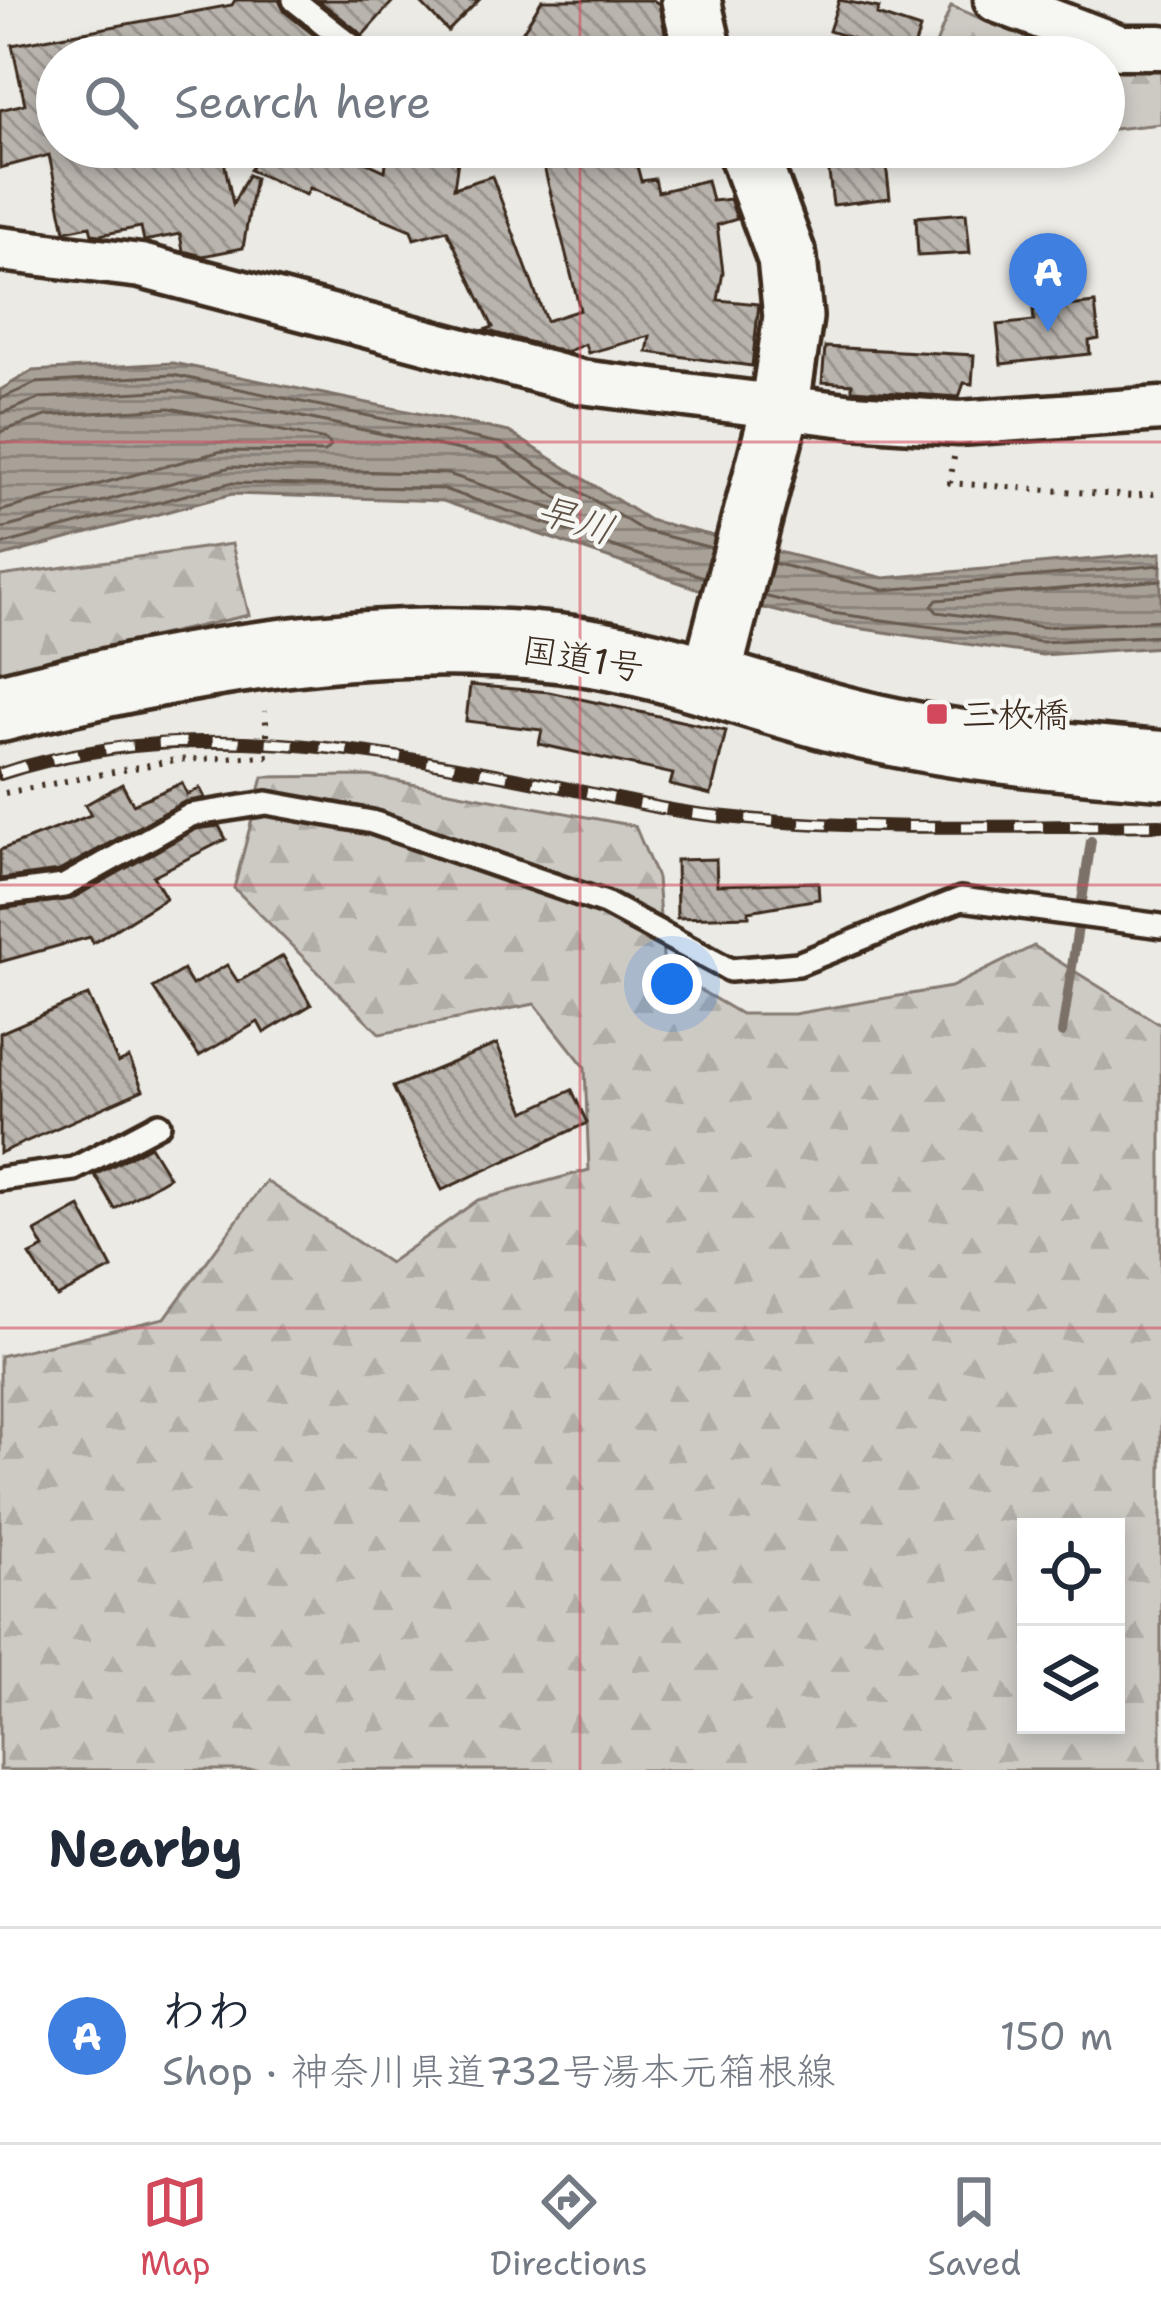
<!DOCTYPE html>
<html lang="en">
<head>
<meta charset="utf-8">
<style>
	body { margin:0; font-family:"Shantell Sans","Klee One",sans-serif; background:#f2f2f3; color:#1f2937 }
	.controls { position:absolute; right:36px; bottom:36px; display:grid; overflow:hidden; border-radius:0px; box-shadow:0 6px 18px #0003 }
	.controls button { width:108px; height:108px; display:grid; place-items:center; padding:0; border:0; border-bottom:3px solid #e0e1e3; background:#fff; color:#1f2937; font:60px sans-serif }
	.you { position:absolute; left:672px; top:984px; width:42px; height:42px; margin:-30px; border:9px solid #fff; border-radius:50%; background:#1a73e8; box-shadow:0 0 0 18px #1a73e833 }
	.badge { display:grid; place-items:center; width:78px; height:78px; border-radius:50%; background:#d1495b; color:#fff; font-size:39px; font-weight:700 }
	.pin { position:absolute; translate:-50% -99px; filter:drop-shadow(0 3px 6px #0008) }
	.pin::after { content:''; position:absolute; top:63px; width:42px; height:36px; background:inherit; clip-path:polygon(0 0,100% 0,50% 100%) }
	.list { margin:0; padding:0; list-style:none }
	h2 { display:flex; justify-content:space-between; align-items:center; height:156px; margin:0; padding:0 48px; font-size:51px }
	h2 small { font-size:39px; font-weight:400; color:#747a83 }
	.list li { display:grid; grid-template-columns:78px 1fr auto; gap:36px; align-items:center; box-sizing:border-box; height:216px; padding:0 48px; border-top:3px solid #e0e1e3 }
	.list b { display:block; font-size:45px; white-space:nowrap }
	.list p { margin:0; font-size:39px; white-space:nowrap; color:#747a83 }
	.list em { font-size:39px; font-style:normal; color:#747a83 }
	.icon { flex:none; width:66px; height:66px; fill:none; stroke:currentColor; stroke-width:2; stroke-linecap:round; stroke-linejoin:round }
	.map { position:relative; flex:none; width:1161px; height:1770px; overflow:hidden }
	.search { position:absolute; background:#fff; box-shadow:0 6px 18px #0003; left:36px; right:36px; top:36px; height:132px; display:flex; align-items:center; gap:30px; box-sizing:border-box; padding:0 42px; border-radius:66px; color:#747a83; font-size:45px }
	.sheet { height:372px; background:#fff }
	nav { display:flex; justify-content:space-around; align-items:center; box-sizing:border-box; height:168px; border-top:3px solid #e0e1e3; background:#fff; font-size:33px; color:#747a83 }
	nav a { display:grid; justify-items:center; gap:6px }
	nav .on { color:#d1495b }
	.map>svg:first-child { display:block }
	.forest { fill:url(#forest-firs); stroke:#847a71; stroke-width:3; fill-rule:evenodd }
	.water { fill:url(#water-rules); stroke:#7c7167; stroke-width:3 }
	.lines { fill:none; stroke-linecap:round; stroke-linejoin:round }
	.shore { stroke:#675a4f; stroke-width:3 }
	.stream { stroke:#7c7167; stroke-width:10 }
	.building { fill:url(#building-back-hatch); stroke:#3b2a1e; stroke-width:3 }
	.service-casing { stroke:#3b2a1e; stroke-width:30 }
	.minor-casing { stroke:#3b2a1e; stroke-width:51 }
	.secondary-casing { stroke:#3b2a1e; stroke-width:66 }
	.trunk-casing { stroke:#3b2a1e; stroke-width:75 }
	.path { stroke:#3b2a1e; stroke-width:6; stroke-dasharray:3 9; stroke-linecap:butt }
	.service { stroke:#f6f6f2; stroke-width:21 }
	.minor { stroke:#f6f6f2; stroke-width:42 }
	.secondary { stroke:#f6f6f2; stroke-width:57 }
	.trunk { stroke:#f6f6f2; stroke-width:66 }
	.rail-casing { stroke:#3b2a1e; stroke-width:14 }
	.rail { stroke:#f6f6f2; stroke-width:9; stroke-dasharray:27; stroke-linecap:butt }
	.grid { fill:none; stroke:#d1495b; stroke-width:3; stroke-opacity:0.55 }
	.poi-dot { fill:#d1495b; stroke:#f6f6f2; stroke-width:4.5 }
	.labels { text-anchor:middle; stroke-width:9; stroke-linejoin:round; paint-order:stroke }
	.street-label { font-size:36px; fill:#3b2a1e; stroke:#f6f6f2 }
	.poi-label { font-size:36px; fill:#3b2a1e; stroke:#f6f6f2; text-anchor:start }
	.water-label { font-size:39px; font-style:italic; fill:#615449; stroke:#f6f6f2 }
</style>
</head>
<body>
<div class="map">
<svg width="1161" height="1770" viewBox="0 0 1161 1770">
	<defs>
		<pattern id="forest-firs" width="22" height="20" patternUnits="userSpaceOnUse" patternTransform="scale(3)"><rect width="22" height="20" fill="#cdcac4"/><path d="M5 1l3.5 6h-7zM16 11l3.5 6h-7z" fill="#b1aea8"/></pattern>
		<pattern id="water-rules" width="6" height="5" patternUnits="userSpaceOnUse" patternTransform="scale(3)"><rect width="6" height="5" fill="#a8a198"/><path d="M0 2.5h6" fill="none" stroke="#8a837b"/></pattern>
		<pattern id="building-back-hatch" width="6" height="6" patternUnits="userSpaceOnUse" patternTransform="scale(3)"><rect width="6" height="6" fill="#bab4ae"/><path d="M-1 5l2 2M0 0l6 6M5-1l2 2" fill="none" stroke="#98938d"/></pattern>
	</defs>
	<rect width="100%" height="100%" fill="#ebeae5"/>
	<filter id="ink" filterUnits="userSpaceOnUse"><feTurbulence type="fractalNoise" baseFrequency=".00833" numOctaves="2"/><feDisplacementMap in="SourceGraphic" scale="24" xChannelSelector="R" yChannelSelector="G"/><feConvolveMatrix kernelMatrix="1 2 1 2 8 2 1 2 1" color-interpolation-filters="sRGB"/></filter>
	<g filter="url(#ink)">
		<g class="forest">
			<path d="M951,6L1028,38L1093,57H931Z"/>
			<path d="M1104,60L1161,64V124L1104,130Z"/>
			<path d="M232,544L249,615L0,671V576Z"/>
			<path d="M369,776L635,826L657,878L664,969L741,1014H794L951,987L1034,946L1161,1025V1770H0V1356L165,1318L266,1181L389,1263L478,1200L589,1170L585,1067L535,1004L380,1034L234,888L263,777ZM1026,1527H1116V1725H1026Z"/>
		</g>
		<path class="water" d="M173,363L509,432L649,520L884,578L1161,553V647L1042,655L829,624L727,599L443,501L232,494L0,557V390L32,371Z"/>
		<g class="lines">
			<g class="shore">
				<path d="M0,399L36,383L173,375L503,444L642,530L712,548"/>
				<path d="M0,414L41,398L172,390L498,458L572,507L565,513L448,474L231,467L0,529"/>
				<path d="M0,432L46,416L170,408L326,440L331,446L325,452L222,451L0,511"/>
				<path d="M0,545L230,483L443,489L704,577"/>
				<path d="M773,563L884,590L1161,565"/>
				<path d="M1161,580L937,600L932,606L937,612L1043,627L1161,620"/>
				<path d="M764,596L832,613L1042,642L1161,635"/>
			</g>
			<path class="stream" d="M1062,1033L1091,841"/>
		</g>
		<g class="building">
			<path d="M235,0H279L285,12L342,57H57V147H221L233,204L248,175L255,178L243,248L203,256L183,251L180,234L144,241L141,227L100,235L92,234L90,226L65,231L49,155L0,168V110L25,104L12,45L232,5Z"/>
			<path d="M318,0H394L363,35Z"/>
			<path d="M418,0H479L448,31Z"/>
			<path d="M542,0H653L659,4L670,57H507Z"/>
			<path d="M839,0L879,8L877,15L920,29L911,57L829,31Z"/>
			<path d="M262,147H334L385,171L388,147H460L454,188L492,176L546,321L580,310L539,147H632L641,181L655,179L658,192L707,180L712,201L730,199L737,219L717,225L723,272L718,300L759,304L752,366L647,352L650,336L588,353L585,344L566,352L484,330L493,327L447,230L414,239L411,230L310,188L306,195L250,170Z"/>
			<path d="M884,147L890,198L833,205L826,149Z"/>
			<path d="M966,213L970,253L918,256L916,217Z"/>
			<path d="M1095,303L1099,339L1089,341L1090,354L1001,364L997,325L1034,321L1033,310Z"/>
			<path d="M825,347L974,355L972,384L964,383L959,397L852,390V384L822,382Z"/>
			<path d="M470,685L549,692L726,731L711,795L670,785L673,774L539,744L542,730L466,721Z"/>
			<path d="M182,783L187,795L200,788L205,798L184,802L59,871L0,879V850L91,815L85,805L122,784L133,804Z"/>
			<path d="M219,826L226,839L153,876L166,898L93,943L90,937L0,962V909L71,899L196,829Z"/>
			<path d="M716,859L717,885L818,882L819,899L749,911V916L677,918L676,860Z"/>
			<path d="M283,956L311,1005L264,1033L258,1022L199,1056L153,988L183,970L192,985L227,965L238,982Z"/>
			<path d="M88,995L118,1063L129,1058L143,1090L0,1153V1033Z"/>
			<path d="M497,1044L525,1112L572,1090L587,1123L442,1190L393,1087Z"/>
			<path d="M150,1146L169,1177L115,1209L95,1175Z"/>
			<path d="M80,1207L112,1268L57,1297L30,1255L44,1248L35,1232Z"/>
		</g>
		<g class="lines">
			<g class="service-casing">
				<g id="service">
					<path d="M294,0L366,57"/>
					<path d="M0,894L64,886L191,815L267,803L372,822L605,903L730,970L798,964L961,899L1161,926"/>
					<path d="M0,1179L74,1169L159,1124"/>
				</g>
			</g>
			<g class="minor-casing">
				<g id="minor">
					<path d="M996,0L1120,47H1161"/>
					<path d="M0,249L141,266L581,382L854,416L959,423L1161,409"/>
				</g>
			</g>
			<g class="secondary-casing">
				<g id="secondary">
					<path d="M691,0L704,57"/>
					<path d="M710,681L778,418L793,317L787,258L746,147"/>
				</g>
			</g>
			<g class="trunk-casing">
				<path id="trunk" d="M0,708C177,663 374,628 557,648C653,658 746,695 838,719C944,747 1052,756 1161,765"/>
			</g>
			<g class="path">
				<path d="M954,457L950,483L1133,496L1161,493"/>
				<path d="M5,793L175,760L269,756L265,711"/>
			</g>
			<use href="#service" class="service"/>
			<use href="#minor" class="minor"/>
			<use href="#secondary" class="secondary"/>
			<use href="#trunk" class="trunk"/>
			<g class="rail-casing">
				<path id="rail" d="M0,774C187,713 377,750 565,788C615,798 665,811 716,816C863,832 1014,826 1161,825"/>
			</g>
			<use href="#rail" class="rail"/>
		</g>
	</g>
	<path class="grid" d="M580,0V57M580,147V1770M0,442H1161M0,885H1161M0,1328H1161"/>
	<rect class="poi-dot" x="925" y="702" width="24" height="24" rx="6"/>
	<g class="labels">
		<g class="street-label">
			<text transform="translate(583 658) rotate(9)" y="13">国道1号</text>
		</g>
		<g class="poi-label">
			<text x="961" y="727">三枚橋</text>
		</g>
		<g class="water-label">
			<text transform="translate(576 519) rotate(18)" y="14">早川</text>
		</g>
	</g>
</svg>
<div class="controls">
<button><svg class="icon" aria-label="locate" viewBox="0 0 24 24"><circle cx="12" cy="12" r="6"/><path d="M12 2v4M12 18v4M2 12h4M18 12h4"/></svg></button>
<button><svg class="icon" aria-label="layers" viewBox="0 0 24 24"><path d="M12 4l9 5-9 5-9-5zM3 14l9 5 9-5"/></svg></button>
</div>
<div class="you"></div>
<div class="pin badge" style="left:1048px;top:332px;background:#3f7fe0">A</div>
<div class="search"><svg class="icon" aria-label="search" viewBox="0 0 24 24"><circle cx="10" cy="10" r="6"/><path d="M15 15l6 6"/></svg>Search here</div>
</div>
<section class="sheet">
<h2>Nearby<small></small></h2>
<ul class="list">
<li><span class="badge" style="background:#3f7fe0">A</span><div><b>わわ</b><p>Shop · 神奈川県道732号湯本元箱根線</p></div><em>150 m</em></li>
</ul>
</section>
<nav>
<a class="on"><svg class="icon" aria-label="map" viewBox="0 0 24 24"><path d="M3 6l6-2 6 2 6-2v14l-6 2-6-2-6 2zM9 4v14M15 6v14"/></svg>Map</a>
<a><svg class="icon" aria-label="directions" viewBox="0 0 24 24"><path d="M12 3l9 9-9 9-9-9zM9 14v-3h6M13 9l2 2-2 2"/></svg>Directions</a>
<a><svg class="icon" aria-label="saved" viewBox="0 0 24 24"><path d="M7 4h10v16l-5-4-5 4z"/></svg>Saved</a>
</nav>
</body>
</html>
